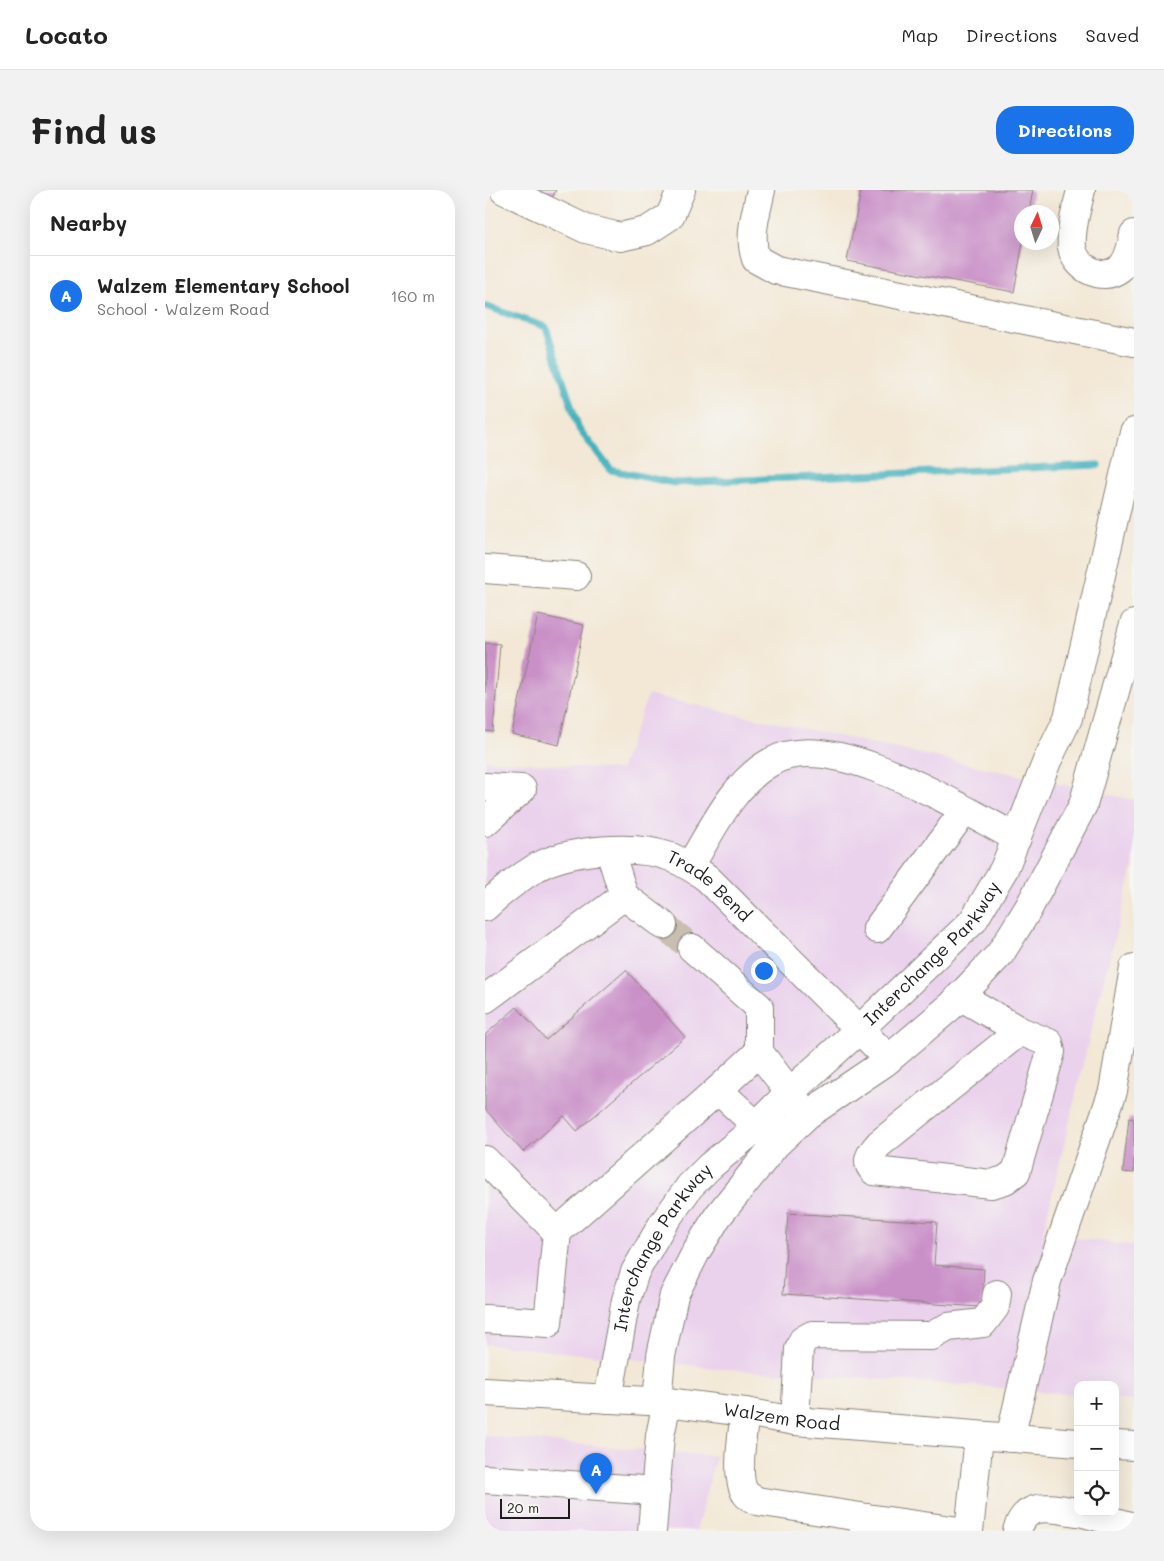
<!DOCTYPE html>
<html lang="en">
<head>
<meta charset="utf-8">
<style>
	body { margin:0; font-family:Mali,sans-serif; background:#f2f2f2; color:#222 }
	.controls { position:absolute; right:15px; bottom:15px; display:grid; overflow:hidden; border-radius:10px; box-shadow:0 5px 20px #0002 }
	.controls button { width:45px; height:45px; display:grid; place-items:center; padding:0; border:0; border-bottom:1px solid #e0e0e0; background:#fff; color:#222; font:25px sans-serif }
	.compass { position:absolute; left:529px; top:15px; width:45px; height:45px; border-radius:50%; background:#fff; box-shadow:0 5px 20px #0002; rotate:4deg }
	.scale { position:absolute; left:15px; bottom:12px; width:70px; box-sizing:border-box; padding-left:5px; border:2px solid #1c1c1c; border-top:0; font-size:14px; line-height:18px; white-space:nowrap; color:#1c1c1c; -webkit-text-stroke:4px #f6f6f2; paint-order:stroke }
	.you { position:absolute; left:278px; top:780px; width:18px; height:18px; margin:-12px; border:4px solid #fff; border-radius:50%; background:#1a73e8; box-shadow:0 0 0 8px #1a73e833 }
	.badge { display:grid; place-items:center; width:32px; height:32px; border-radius:50%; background:#1a73e8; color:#fff; font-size:16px; font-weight:700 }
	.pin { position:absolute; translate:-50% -41px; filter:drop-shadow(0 1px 2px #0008) }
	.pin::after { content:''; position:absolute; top:26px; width:18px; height:15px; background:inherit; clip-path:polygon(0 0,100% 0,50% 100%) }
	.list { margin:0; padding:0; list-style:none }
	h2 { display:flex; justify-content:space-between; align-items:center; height:65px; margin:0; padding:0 20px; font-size:21px }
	h2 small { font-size:16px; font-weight:400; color:#767676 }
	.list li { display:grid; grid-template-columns:32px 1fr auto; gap:15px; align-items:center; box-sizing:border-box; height:80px; padding:0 20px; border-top:1px solid #e0e0e0 }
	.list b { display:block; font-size:19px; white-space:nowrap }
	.list p { margin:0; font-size:16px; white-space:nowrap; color:#767676 }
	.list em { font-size:16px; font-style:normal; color:#767676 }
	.icon { flex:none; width:28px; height:28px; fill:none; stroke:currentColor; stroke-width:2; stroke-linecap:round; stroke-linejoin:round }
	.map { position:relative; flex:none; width:649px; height:1341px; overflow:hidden; border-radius:20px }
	header { display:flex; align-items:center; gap:30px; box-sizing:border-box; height:70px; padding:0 25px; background:#fff; border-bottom:1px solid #e0e0e0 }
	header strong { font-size:24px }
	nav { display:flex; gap:28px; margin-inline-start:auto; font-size:18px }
	.intro { display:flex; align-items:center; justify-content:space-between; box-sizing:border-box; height:120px; padding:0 30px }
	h1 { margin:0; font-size:35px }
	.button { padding:12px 22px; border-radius:20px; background:#1a73e8; color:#fff; font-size:18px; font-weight:700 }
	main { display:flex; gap:30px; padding:0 30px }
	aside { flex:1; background:#fff; border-radius:20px; box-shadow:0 5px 20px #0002 }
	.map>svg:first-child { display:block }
	.built { fill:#ead1ec }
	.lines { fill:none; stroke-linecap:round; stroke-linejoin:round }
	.stream { stroke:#44b2bf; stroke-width:7 }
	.building { fill:#c98fc7 }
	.minor-tunnel { stroke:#c8bfb1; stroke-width:28; stroke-dasharray:28 14; stroke-linecap:butt }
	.minor-casing { stroke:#888279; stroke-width:30 }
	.major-casing { stroke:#888279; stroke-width:30 }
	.minor { stroke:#fff; stroke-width:28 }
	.major { stroke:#fff; stroke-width:28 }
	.labels { text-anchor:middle; stroke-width:4; stroke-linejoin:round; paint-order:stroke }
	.street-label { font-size:18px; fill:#1c1c1c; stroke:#f6f6f2 }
</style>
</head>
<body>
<header>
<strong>Locato</strong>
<nav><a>Map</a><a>Directions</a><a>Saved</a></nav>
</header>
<div class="intro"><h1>Find us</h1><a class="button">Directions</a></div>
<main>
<aside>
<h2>Nearby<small></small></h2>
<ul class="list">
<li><span class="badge">A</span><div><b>Walzem Elementary School</b><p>School · Walzem Road</p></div><em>160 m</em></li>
</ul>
</aside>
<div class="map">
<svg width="649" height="1341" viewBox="0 0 649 1341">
	<rect width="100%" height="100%" fill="#f6f6f2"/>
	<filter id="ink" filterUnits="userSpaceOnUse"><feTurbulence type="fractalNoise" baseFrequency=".02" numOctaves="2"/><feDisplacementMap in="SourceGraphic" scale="10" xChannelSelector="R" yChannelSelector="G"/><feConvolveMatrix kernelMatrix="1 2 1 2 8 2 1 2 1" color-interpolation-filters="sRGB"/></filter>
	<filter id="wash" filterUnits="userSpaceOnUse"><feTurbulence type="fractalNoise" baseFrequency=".0096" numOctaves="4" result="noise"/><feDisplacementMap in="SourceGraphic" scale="20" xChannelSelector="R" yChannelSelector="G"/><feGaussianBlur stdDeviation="1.12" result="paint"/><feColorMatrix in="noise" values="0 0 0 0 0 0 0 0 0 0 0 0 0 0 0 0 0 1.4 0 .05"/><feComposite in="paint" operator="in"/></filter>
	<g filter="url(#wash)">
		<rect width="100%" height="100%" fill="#f3e8d6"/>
		<g class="built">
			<path d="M163,505L649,610V673L608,832L558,1043L649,1056V1211L630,1209V1195H593V1205L507,1197L251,1180L0,1154V570L135,580Z"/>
			<path d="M0,1246L231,1266L211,1341H0Z"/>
		</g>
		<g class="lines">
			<path class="stream" d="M0,116L61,137L94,239L126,280L189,293L613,275"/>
		</g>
		<g id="blocks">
			<g class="building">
				<path d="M49,0H71L67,8Z"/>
				<path d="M376,0H548L544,22H536L538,52L529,102L362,71Z"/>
				<path d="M53,425L99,435L74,555L27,544Z"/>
				<path d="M0,453L15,454L8,542L0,541Z"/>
				<path d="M141,780L200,847L92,941L79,926L38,962L0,919V845L32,817L61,850Z"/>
				<path d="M644,928L649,929V983L638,982Z"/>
				<path d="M303,1023L452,1032L449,1075L499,1079L497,1117L298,1104Z"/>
			</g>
		</g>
	</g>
	<g filter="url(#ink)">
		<use href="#blocks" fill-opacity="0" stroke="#888279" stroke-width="1"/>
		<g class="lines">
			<path class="minor-tunnel" d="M178,735L207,758"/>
			<g class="minor-casing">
				<g id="minor">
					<path d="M19,0L101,39L135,47L162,41L185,26L196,0"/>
					<path d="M276,0C271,24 263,46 271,69L291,80L649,152"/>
					<path d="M596,0C592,18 585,39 587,57C590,78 617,92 634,79C645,71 646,56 649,44"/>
					<path d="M0,379L91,386"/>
					<path d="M0,597L37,599L0,632"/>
					<path d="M125,661L139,706L178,735"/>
					<path d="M205,676C227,640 248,593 286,572C346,536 476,619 532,648"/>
					<path id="s1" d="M0,717C15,703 34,688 52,677C85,659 150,654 186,667C199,673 211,680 222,688L404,869"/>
					<path d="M392,739L479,621"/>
					<path d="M207,758L274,817V862L315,916"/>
					<path d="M475,806L535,841L564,853L566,862L531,982L520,990L506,994L389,981C379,971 386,963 394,954L535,841"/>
					<path d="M0,809L139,706"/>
					<path d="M233,900L274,862"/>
					<path d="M0,970L72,1042"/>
					<path d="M0,1129L63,1133L72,1042L233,900L286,949"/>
					<path id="s2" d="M123,1209L141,1110L150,1082L177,1035L205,996L225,976L260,947L304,903L376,838L488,731L519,679L562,571L583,528L649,242"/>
					<path d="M172,1212L176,1166L189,1105L212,1060L233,1026L291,954L322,925L399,873L466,816L515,764L543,719L598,615L649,434"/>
					<path d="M260,1222C258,1240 249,1292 262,1305C264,1307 269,1309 272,1311L382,1328L379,1341"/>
					<path d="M310,1231L314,1159L318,1150L327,1145L447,1146L463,1137L498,1133L510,1117L512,1104"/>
					<path d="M525,1248L562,1091L628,901L649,778"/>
					<path d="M0,1289L171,1301"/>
					<path d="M595,1322L649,1337"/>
					<path d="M382,1328L474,1341"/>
					<path d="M167,1341L175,1246L182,1212"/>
					<path d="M484,1341L494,1247"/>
					<path d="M532,1341C541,1309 567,1319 593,1322"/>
				</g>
			</g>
			<g class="major-casing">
				<g id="major">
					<path id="s3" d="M0,1202L182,1212L260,1222L310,1231L593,1253"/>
					<path d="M630,1255L649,1256"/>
				</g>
			</g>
			<use href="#minor" class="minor"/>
			<use href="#major" class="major"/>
		</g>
	</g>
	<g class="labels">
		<g class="street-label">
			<text dy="6" stroke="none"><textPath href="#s1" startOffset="251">Trade Bend</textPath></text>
			<text dy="6" stroke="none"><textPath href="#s2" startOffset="569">Interchange Parkway</textPath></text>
			<text dy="6" stroke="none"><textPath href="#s2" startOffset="164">Interchange Parkway</textPath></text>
			<text dy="6" stroke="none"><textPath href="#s3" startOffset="298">Walzem Road</textPath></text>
		</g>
	</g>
</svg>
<div class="controls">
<button>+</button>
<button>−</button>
<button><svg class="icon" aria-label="locate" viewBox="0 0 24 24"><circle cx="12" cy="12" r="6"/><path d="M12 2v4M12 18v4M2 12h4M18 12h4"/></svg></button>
</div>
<svg class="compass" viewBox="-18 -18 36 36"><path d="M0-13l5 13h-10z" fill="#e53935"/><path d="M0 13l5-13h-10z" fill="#767676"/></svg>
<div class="scale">20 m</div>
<div class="you"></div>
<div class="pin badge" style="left:111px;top:1304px">A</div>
</div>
</main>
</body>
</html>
